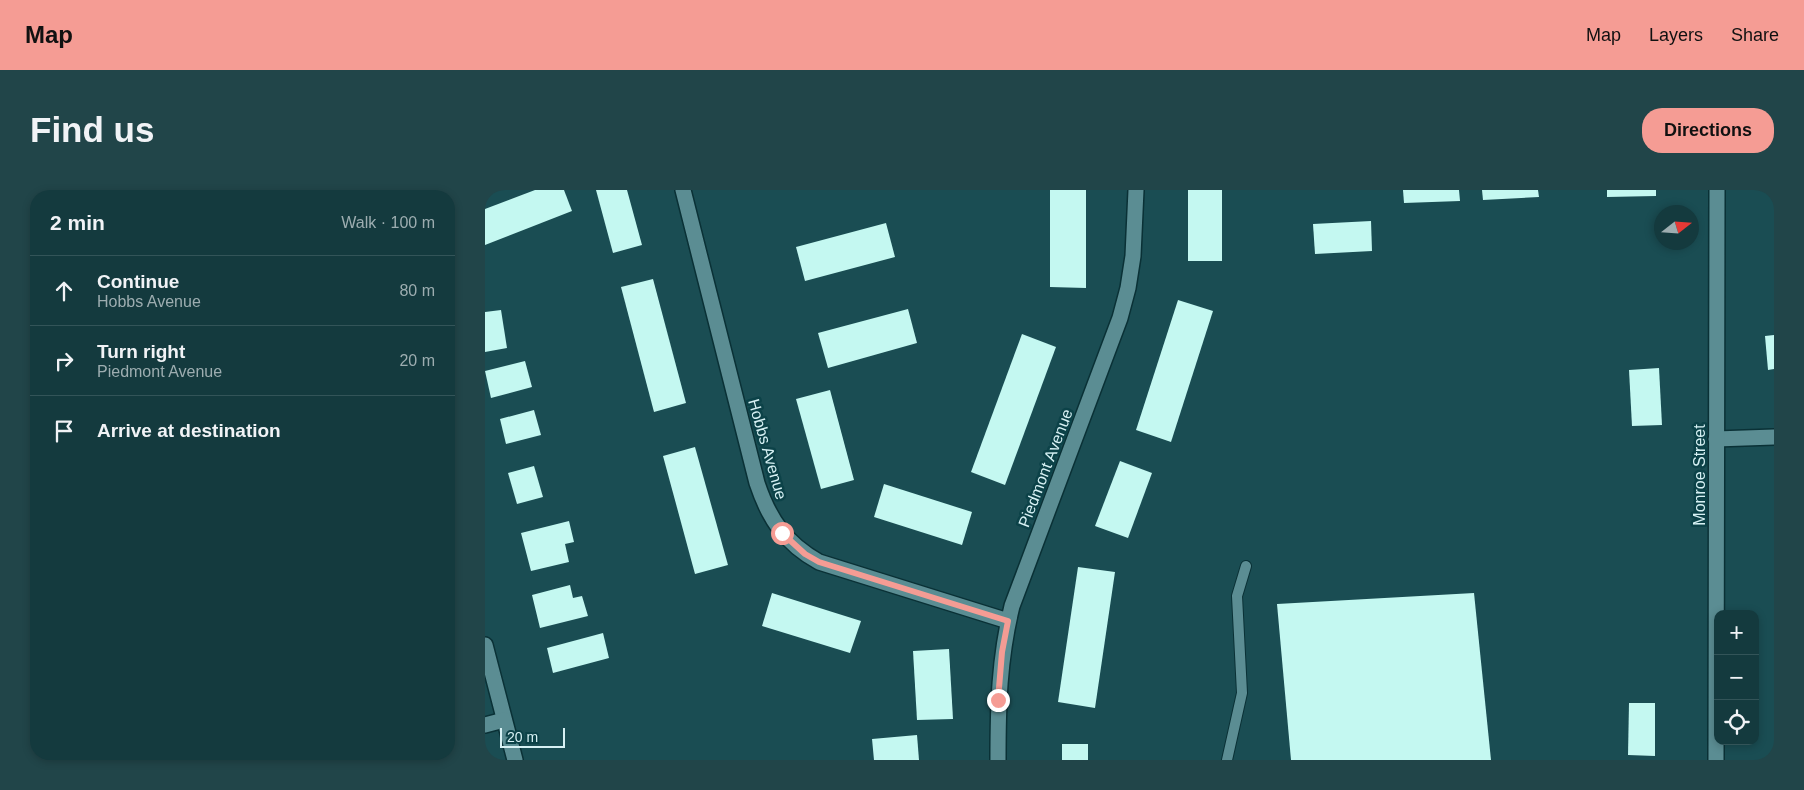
<!DOCTYPE html>
<html lang="en">
<head>
<meta charset="utf-8">
<style>
	body { margin:0; font-family:Arial,sans-serif; background:#214549; color:#f1f3f6 }
	.controls { position:absolute; right:15px; bottom:15px; display:grid; overflow:hidden; border-radius:10px; box-shadow:0 2px 8px #0003 }
	.controls button { width:45px; height:45px; display:grid; place-items:center; padding:0; border:0; border-bottom:1px solid #335458; background:#143a3e; color:#f1f3f6; font:25px sans-serif }
	.compass { position:absolute; left:1169px; top:15px; width:45px; height:45px; border-radius:50%; background:#143a3e; box-shadow:0 2px 8px #0003; rotate:73deg }
	.scale { position:absolute; left:15px; bottom:12px; width:65px; box-sizing:border-box; padding-left:5px; border:2px solid #d7f1f4; border-top:0; font-size:14px; line-height:18px; white-space:nowrap; color:#d7f1f4; -webkit-text-stroke:4px #0c4248; paint-order:stroke }
	.stop { position:absolute; width:15px; height:15px; margin:-11px; border:4px solid #f59c94; border-radius:50%; background:#fff }
	.stop.end { background:#f59c94; border-color:#fff; box-shadow:0 1px 5px #0008 }
	.list { margin:0; padding:0; list-style:none }
	h2 { display:flex; justify-content:space-between; align-items:center; height:65px; margin:0; padding:0 20px; font-size:21px }
	h2 small { font-size:16px; font-weight:400; color:#9dadb0 }
	.list li { display:grid; grid-template-columns:32px 1fr auto; gap:15px; align-items:center; box-sizing:border-box; height:70px; padding:0 20px; border-top:1px solid #335458 }
	.list b { display:block; font-size:19px; white-space:nowrap }
	.list p { margin:0; font-size:16px; white-space:nowrap; color:#9dadb0 }
	.list em { font-size:16px; font-style:normal; color:#9dadb0 }
	.icon { flex:none; width:28px; height:28px; fill:none; stroke:currentColor; stroke-width:2; stroke-linecap:round; stroke-linejoin:round }
	.map { position:relative; flex:none; width:1289px; height:570px; overflow:hidden; border-radius:20px }
	header { display:flex; align-items:center; gap:30px; box-sizing:border-box; height:70px; padding:0 25px; background:#f59c94; color:#111 }
	header strong { font-size:24px }
	nav { display:flex; gap:28px; margin-inline-start:auto; font-size:18px }
	.intro { display:flex; align-items:center; justify-content:space-between; box-sizing:border-box; height:120px; padding:0 30px }
	h1 { margin:0; font-size:35px }
	.button { padding:12px 22px; border-radius:20px; background:#f59c94; color:#111; font-size:18px; font-weight:700 }
	main { display:flex; gap:30px; padding:0 30px }
	aside { flex:1; background:#143a3e; border-radius:20px; box-shadow:0 2px 8px #0003 }
	.map>svg:first-child { display:block }
	.building { fill:#c4f8f1 }
	.lines { fill:none; stroke-linecap:round; stroke-linejoin:round }
	.lane-casing { stroke:#0a3136; stroke-width:12 }
	.street-casing { stroke:#0a3136; stroke-width:18 }
	.lane { stroke:#5b8d93; stroke-width:10 }
	.street { stroke:#5b8d93; stroke-width:15 }
	.route { stroke:#f59c94; stroke-width:6 }
	.labels { text-anchor:middle; stroke-width:5; stroke-linejoin:round; paint-order:stroke }
	.street-label { font-size:16px; fill:#d7f1f4; stroke:#0c4248 }
</style>
</head>
<body>
<header>
<strong>Map</strong>
<nav><a>Map</a><a>Layers</a><a>Share</a></nav>
</header>
<div class="intro"><h1>Find us</h1><a class="button">Directions</a></div>
<main>
<aside>
<h2>2 min<small>Walk · 100 m</small></h2>
<ul class="list">
<li><svg class="icon" aria-label="ahead" viewBox="0 0 24 24"><path d="M12 20V5M6 11l6-6 6 6"/></svg><div><b>Continue</b><p>Hobbs Avenue</p></div><em>80 m</em></li>
<li><svg class="icon" aria-label="right" viewBox="0 0 24 24"><path d="M7 20v-9h11M14 6l5 5-5 5"/></svg><div><b>Turn right</b><p>Piedmont Avenue</p></div><em>20 m</em></li>
<li><svg class="icon" aria-label="arrive" viewBox="0 0 24 24"><path d="M6 21V4h12l-3 4 3 4H6"/></svg><div><b>Arrive at destination</b></div></li>
</ul>
</aside>
<div class="map">
<svg width="1289" height="570" viewBox="0 0 1289 570">
	<rect width="100%" height="100%" fill="#1a4d53"/>
	<g class="building">
		<path d="M50,0H79L87,21L0,55V19Z"/>
		<path d="M111,0H142L157,55L128,63Z"/>
		<path d="M565,0H601V98L565,97Z"/>
		<rect x="703" y="0" width="34" height="71"/>
		<path d="M918,0H974L975,11L919,13Z"/>
		<path d="M997,0H1053L1054,7L998,10Z"/>
		<path d="M1122,0H1171V6L1122,7Z"/>
		<path d="M886,31L887,61L830,64L828,34Z"/>
		<path d="M401,33L410,67L320,91L311,57Z"/>
		<path d="M168,89L201,213L169,222L136,97Z"/>
		<path d="M693,110L728,121L686,252L651,240Z"/>
		<path d="M423,119L432,153L343,178L333,143Z"/>
		<path d="M16,120L22,158L0,162V122Z"/>
		<path d="M537,144L571,157L520,295L486,282Z"/>
		<path d="M1289,145V179L1283,180L1280,146Z"/>
		<path d="M40,171L47,197L6,208L0,181Z"/>
		<path d="M1174,178L1177,235L1147,236L1144,180Z"/>
		<path d="M345,200L369,290L336,299L311,209Z"/>
		<path d="M49,220L56,245L21,254L15,229Z"/>
		<path d="M210,257L243,375L210,384L178,266Z"/>
		<path d="M635,271L667,283L643,348L610,336Z"/>
		<path d="M49,276L58,307L32,314L23,283Z"/>
		<path d="M399,294L487,322L477,355L389,327Z"/>
		<path d="M84,331L89,352L80,354L84,372L46,381L36,343Z"/>
		<path d="M593,377L630,382L610,518L573,512Z"/>
		<path d="M85,395L88,408L97,406L103,426L55,438L47,405Z"/>
		<path d="M287,403L376,431L365,463L277,436Z"/>
		<path d="M989,403L1006,570H806L792,414Z"/>
		<path d="M118,443L124,468L68,483L62,458Z"/>
		<path d="M464,459L468,529L432,530L428,461Z"/>
		<path d="M1144,513H1170V566L1143,565Z"/>
		<path d="M432,545L434,570H389L387,549Z"/>
		<rect x="577" y="554" width="26" height="16"/>
	</g>
	<g class="lines">
		<g class="lane-casing">
			<path id="lane" d="M742,570L757,503L752,406L761,376"/>
		</g>
		<g class="street-casing">
			<g id="street">
				<path d="M198,0L272,293C284,329 300,353 334,372L523,431"/>
				<path d="M1231,249L1289,247"/>
				<path d="M0,455L30,570"/>
				<path d="M0,535L19,530"/>
				<path d="M513,570C513,516 514,469 527,416L635,128L643,98L648,66L651,0"/>
				<path d="M1231,570L1232,0"/>
			</g>
		</g>
		<use href="#lane" class="lane"/>
		<use href="#street" class="street"/>
	</g>
	<g class="lines">
		<path class="route" d="M297,343L320,364L334,372L523,431L517,462L513,510"/>
	</g>
	<g class="labels">
		<g class="street-label">
			<text transform="translate(283 259) rotate(74)" y="6">Hobbs Avenue</text>
			<text transform="translate(560 278) rotate(-69)" y="6">Piedmont Avenue</text>
			<text transform="translate(1214 285) rotate(-90)" y="6">Monroe Street</text>
		</g>
	</g>
</svg>
<div class="controls">
<button>+</button>
<button>−</button>
<button><svg class="icon" aria-label="locate" viewBox="0 0 24 24"><circle cx="12" cy="12" r="6"/><path d="M12 2v4M12 18v4M2 12h4M18 12h4"/></svg></button>
</div>
<svg class="compass" viewBox="-18 -18 36 36"><path d="M0-13l5 13h-10z" fill="#e53935"/><path d="M0 13l5-13h-10z" fill="#9dadb0"/></svg>
<div class="scale">20 m</div>
<div class="stop" style="left:297px;top:343px"></div>
<div class="stop end" style="left:513px;top:510px"></div>
</div>
</main>
</body>
</html>
